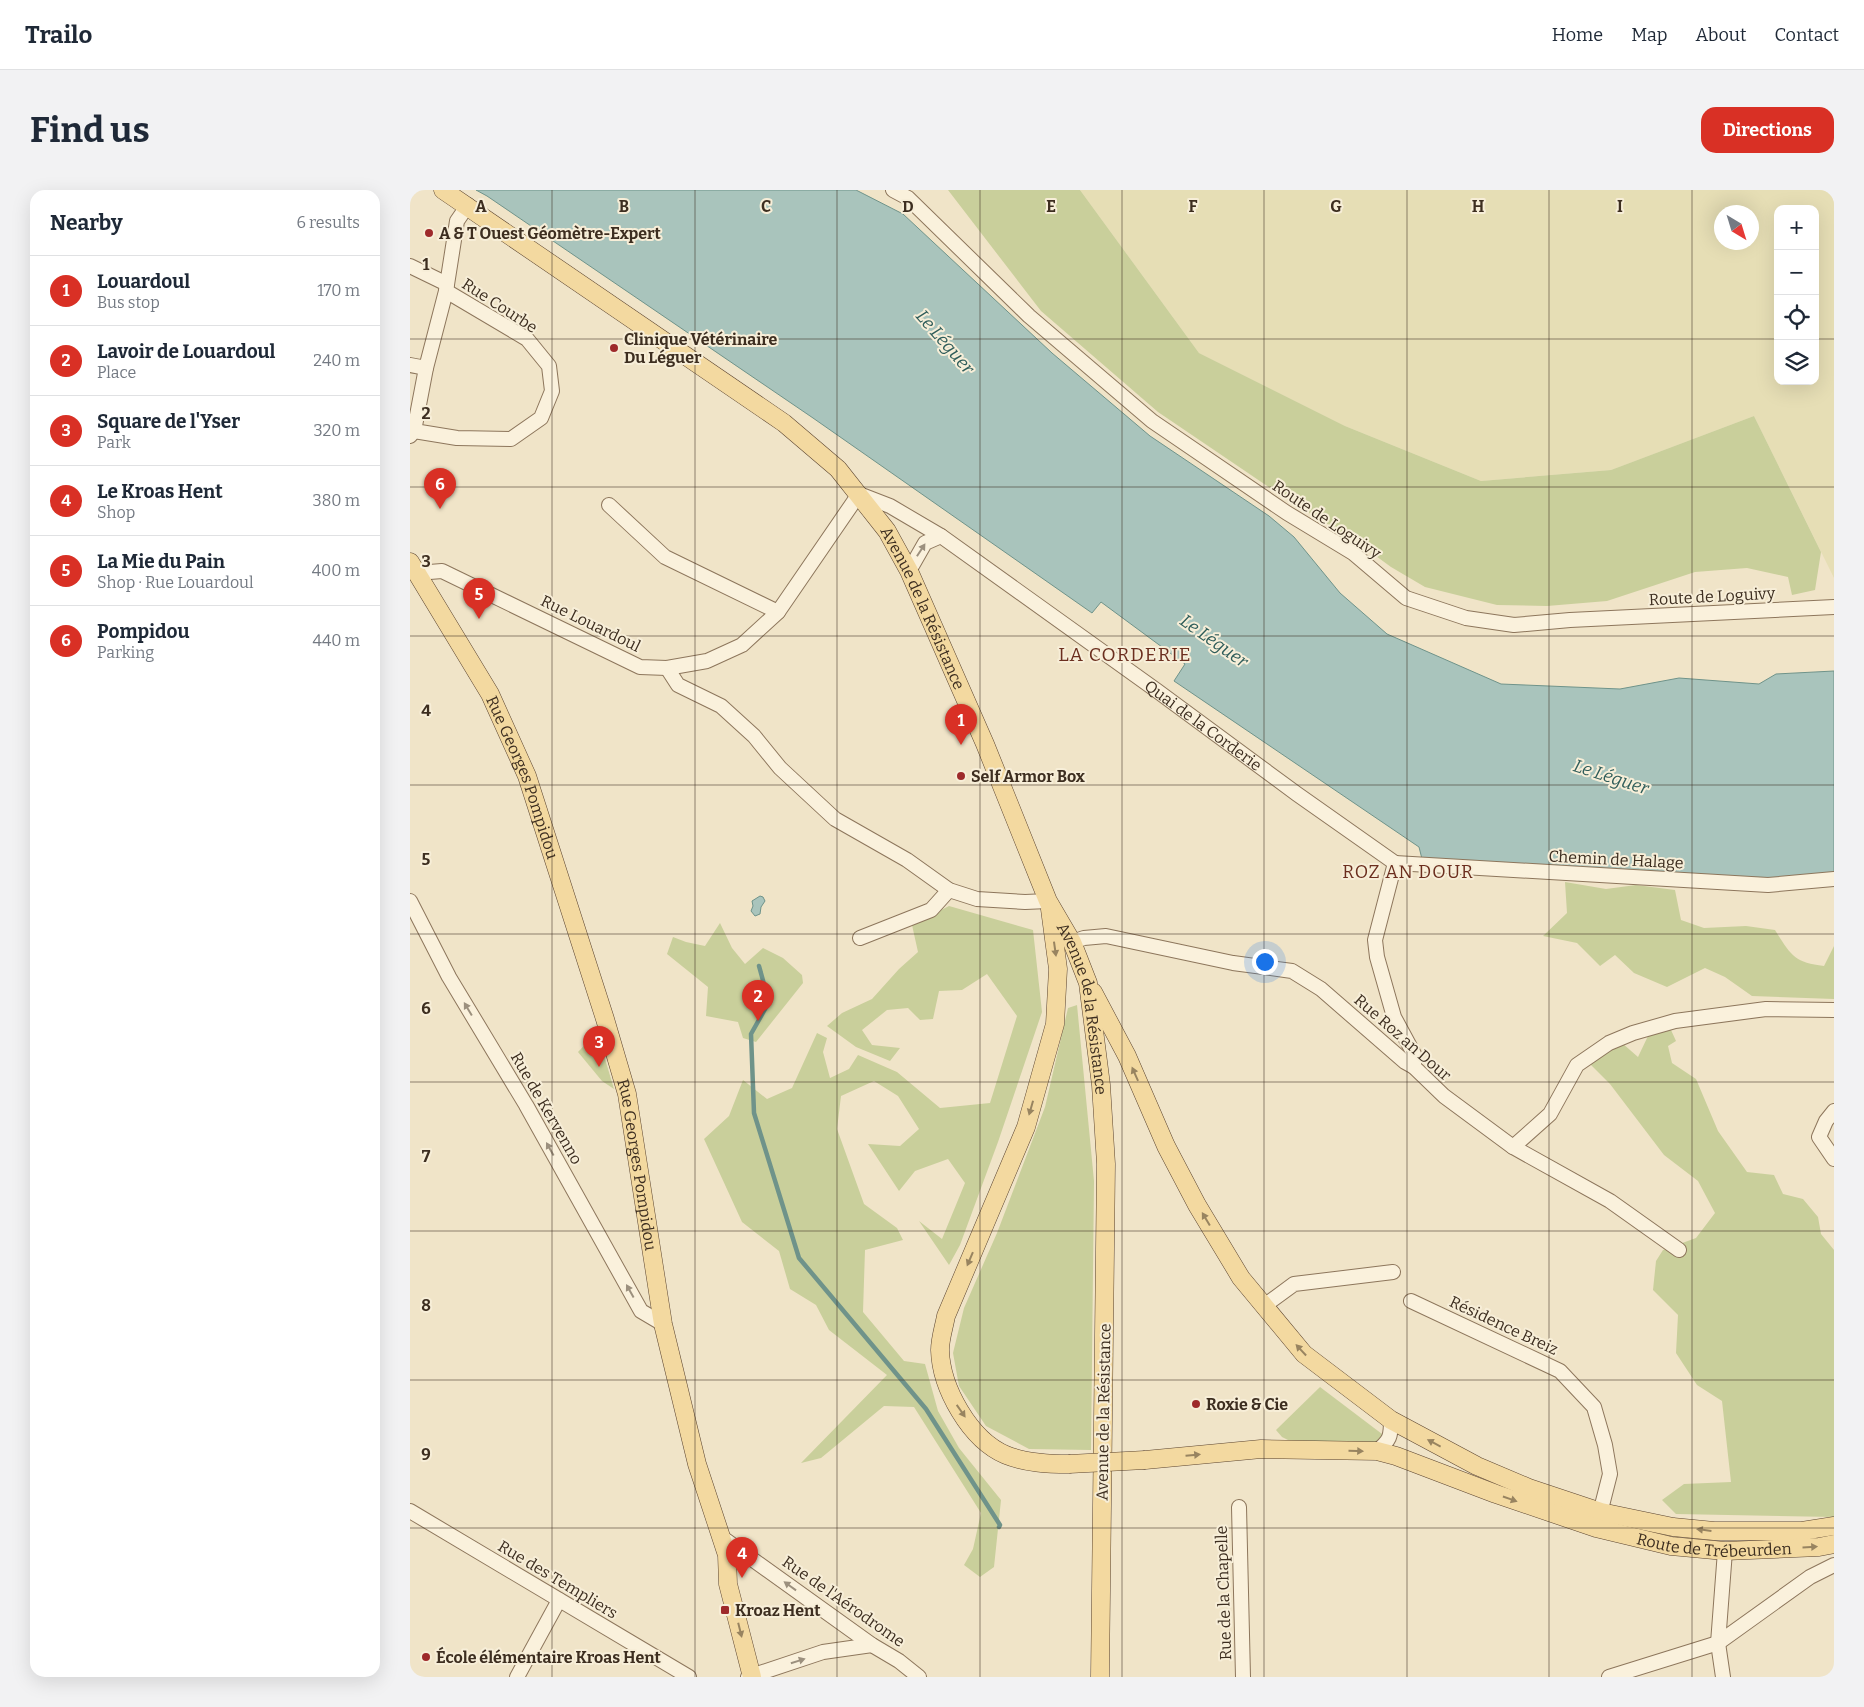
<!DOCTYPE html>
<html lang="en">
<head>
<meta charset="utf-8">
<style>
	body { margin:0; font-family:Bitter,serif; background:#f2f2f3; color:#1f2937 }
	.controls { position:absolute; right:15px; top:15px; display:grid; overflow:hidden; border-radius:10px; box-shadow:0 5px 20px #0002 }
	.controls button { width:45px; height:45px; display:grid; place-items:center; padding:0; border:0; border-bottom:1px solid #e0e1e3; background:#fff; color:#1f2937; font:25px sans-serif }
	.compass { position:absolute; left:1304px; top:15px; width:45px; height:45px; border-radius:50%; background:#fff; box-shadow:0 5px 20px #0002; rotate:142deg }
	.you { position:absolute; left:854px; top:771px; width:18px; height:18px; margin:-12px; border:4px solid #fff; border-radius:50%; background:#1a73e8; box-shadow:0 0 0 8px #1a73e833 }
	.badge { display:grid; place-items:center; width:32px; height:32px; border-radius:50%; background:#d93025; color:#fff; font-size:16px; font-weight:700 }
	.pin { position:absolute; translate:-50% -41px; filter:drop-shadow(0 1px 2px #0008) }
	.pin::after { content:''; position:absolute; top:26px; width:18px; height:15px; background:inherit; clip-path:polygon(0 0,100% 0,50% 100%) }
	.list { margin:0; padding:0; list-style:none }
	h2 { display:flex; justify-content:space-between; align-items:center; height:65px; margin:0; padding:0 20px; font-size:21px }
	h2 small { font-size:16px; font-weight:400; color:#747a83 }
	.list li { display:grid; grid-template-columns:32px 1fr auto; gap:15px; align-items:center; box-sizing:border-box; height:70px; padding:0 20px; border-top:1px solid #e0e1e3 }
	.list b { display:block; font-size:19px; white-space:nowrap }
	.list p { margin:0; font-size:16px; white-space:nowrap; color:#747a83 }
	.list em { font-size:16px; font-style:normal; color:#747a83 }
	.icon { flex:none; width:28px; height:28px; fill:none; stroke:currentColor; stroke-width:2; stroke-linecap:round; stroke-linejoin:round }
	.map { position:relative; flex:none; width:1424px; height:1487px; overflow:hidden; border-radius:15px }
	header { display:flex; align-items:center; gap:30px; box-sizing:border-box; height:70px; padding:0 25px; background:#fff; border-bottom:1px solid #e0e1e3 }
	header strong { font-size:24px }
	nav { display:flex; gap:28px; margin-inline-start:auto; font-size:18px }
	.intro { display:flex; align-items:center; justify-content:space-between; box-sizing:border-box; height:120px; padding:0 30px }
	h1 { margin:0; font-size:35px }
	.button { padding:12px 22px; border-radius:15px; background:#d93025; color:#fff; font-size:18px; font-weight:700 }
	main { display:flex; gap:30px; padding:0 30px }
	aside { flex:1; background:#fff; border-radius:15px; box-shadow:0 5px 20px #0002 }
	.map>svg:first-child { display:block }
	.farmland { fill:#e6deb5; fill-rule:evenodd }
	.green { fill:#c9cf9b }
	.water { fill:#a9c4bc; stroke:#6f938a }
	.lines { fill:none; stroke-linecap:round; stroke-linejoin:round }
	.stream { stroke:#6f938a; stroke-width:4.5 }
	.minor-casing { stroke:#8d765c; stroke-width:16 }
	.major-casing { stroke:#5b4430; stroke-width:19 }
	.minor { stroke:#faf1dc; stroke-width:14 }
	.major { stroke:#f3d9a0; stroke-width:18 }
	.major-bridge-casing { stroke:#5b4430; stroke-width:19; stroke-linecap:butt }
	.major-bridge { stroke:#f3d9a0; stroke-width:18 }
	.oneway { fill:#9c907e }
	.oneway2 { fill:#988460 }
	.grid { fill:none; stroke:#3d2e20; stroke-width:1; stroke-opacity:0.55 }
	.poi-dot { fill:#9e2a2b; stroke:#f7eed8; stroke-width:2 }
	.labels { text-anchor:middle; stroke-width:4; stroke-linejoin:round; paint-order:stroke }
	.poi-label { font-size:16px; font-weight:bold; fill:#3d2e20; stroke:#f7eed8; text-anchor:start }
	.street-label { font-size:16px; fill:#3d2e20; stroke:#f7eed8 }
	.water-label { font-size:18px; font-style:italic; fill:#2f5d5a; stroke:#f7eed8 }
	.neighbourhood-label { font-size:18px; letter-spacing:1px; fill:#6b2e1e; stroke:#f7eed8 }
	.quarter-label { font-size:19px; letter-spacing:1px; fill:#6b2e1e; stroke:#f7eed8 }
	.grid-label { font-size:16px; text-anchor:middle; font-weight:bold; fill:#3d2e20; stroke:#f7eed8; stroke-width:4; stroke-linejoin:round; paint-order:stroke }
</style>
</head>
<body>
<header>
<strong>Trailo</strong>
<nav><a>Home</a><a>Map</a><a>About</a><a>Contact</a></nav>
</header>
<div class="intro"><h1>Find us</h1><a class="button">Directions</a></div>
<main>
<aside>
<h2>Nearby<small>6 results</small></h2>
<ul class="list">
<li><span class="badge">1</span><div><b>Louardoul</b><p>Bus stop</p></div><em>170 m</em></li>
<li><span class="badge">2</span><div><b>Lavoir de Louardoul</b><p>Place</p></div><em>240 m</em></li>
<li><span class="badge">3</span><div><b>Square de l'Yser</b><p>Park</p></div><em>320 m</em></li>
<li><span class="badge">4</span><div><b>Le Kroas Hent</b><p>Shop</p></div><em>380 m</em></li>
<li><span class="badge">5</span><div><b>La Mie du Pain</b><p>Shop · Rue Louardoul</p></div><em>400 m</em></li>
<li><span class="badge">6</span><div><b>Pompidou</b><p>Parking</p></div><em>440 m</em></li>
</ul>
</aside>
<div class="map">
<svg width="1424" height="1487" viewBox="0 0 1424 1487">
	<rect width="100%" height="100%" fill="#f0e4c8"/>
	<path class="farmland" d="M670,0H1424V388L1344,226L1201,280L1071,291L935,236L789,163ZM1368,19H1405V191H1368ZM1312,22H1342V52H1312Z"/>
	<g class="green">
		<path d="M538,0H670L789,163L935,236L1071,291L1201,280L1344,226L1411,362L1405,400L1382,405L1378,387L1337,378L1285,382L1197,411L1137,416L1087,415L1015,397L981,377L944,350L881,312L748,222L631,121Z"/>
		<path d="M1155,692L1196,699L1226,695L1265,700L1271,730L1294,738L1336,736L1365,740C1380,764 1384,773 1414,776L1424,756V809L1342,806L1315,787L1295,778L1257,797L1224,783L1205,765L1190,776L1167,753L1133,746L1157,723Z"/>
		<path d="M539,716L623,740L632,822L588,952L550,1055L539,1075L509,1031L532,1049L555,993L538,969L505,981L489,1001L458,954L490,956L509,939L488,906L464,891L431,906L427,939L454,1014L487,1038L493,1050L455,1060L453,1122L494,1171L515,1174L528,1221L549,1258L591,1310L584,1377L570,1387L554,1375L563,1359L571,1323L504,1217L474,1216L411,1268L391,1273L477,1185L419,1140L406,1115L380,1099L369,1061L332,1032L294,949L319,926L333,890L357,909L382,898L407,843L417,848L413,862L420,888L439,879L448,865L487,882L530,918L580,913L607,826L577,784L552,800L529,801L523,829L510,830L498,818L477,820L452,840L462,855L490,858L480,871L446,857L417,836L432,823L462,809L489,779L508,762L502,735Z"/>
		<path d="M310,733L322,758L335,774L353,758L373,768L392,785L393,793L346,852L333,848L328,832L296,826L298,797L257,764L263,747L276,752L295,756Z"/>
		<path d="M667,815L684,991L681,1260L619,1259L576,1236L549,1196L543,1163L554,1118L587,1043L635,917L658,818Z"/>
		<path d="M1261,840L1266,851L1258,856L1262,873L1286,889L1308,941L1337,982L1364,985L1373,1004L1393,1009L1408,1027L1411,1044L1424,1060V1327L1266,1324L1252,1310L1274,1294L1321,1292L1312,1211L1287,1195L1266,1163L1268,1125L1243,1100L1246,1071L1253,1060L1286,1048L1305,1023L1288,991L1254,965L1200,894L1180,874L1212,853L1228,867L1238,846Z"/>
		<path d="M187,842L204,899L192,891L168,862Z"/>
		<path d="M910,1197L972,1244L974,1250L971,1253L880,1251L872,1247L866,1240Z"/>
	</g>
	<g class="water">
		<path d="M66,0H446L493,24L642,163L740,246L859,326L884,347L930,403L977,444L1091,494L1210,499L1269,488L1349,494L1366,484L1424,481V683L1392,688L1317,687L1012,669L1009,657L764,491L775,474L691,412L682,423L403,228L77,6Z"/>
		<path d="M350,706L353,707L355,711L351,717L350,724L345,726L341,721L343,716L342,711Z"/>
	</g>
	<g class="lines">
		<path class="stream" d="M349,776L359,812L341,844L344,923L389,1068L516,1219L590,1335L589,1337"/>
		<g class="minor-casing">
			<g id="minor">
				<path d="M483,0L498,8L619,126L742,231L877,323L943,363L996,408L1056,428L1104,435L1160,430L1424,417"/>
				<path d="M0,76L37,94"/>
				<path d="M0,175L16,178"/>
				<path d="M4,241L47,248L101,249L131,228L142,201L139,176L117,149L36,101"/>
				<path d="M0,246L4,241L16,178L36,101L47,31L58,15"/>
				<path d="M199,315L255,367L368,422"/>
				<path d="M499,381L515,353L531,346"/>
				<path id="s1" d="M7,383L32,381L230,477L257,478L297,471L332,455L368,422L449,304L480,316L531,346L746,500L887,604L985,673"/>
				<path d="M257,478L268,495L311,516L344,546L370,578L425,629L497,670L539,700L567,709L615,712L638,711"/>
				<path d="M985,673L1358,695L1424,689"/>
				<path d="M985,673L965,750L967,767L984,827L1004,864V877"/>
				<path d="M0,711L39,787L116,915L231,1121L253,1134"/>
				<path d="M450,748L521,720L539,700"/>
				<path d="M662,752L674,748L696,746L823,773L882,781L911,799L995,872L1004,877L1034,906L1103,957L1200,1011L1269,1060"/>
				<path d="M1424,921L1416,931L1409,947L1424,969"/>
				<path d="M1103,957L1140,924L1167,875L1199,853L1223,843L1265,831L1356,819L1424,820"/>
				<path d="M1001,1111L1150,1181L1184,1217L1195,1255L1200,1284L1188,1331"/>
				<path d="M854,1116L884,1094L983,1082"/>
				<path d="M967,1261C980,1250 981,1247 981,1230"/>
				<path d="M829,1317L833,1487"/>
				<path d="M0,1321L279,1487"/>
				<path d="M310,1346L462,1455L489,1471L509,1487"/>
				<path d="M107,1487L149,1410"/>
				<path d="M338,1487L413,1462L462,1455"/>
				<path d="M1199,1487L1308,1453L1400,1387L1424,1375"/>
				<path d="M1313,1487L1308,1453L1315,1361"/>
			</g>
		</g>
		<g class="major-casing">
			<g id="major">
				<path id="s2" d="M33,0L374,233L428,279L477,341L499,381L575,554L638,711L662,752L678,793L691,895L696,974L690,1487"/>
				<path id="s3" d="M0,372L80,504L117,586L195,829L217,904L253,1134L287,1274L317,1365L318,1394L342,1487"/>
				<path d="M640,719L648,779L645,834L616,937L536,1126C534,1137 530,1149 530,1160C531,1198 560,1250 596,1265C616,1273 638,1274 659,1274"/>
				<path d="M683,802L717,866L756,956L787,1015L831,1088L894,1164L981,1230L1067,1276L1119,1298L1191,1322L1263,1337L1304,1341H1392L1424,1336"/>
				<path id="s4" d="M735,1270L851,1259L967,1261L986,1266L1086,1304L1186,1338L1261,1356L1315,1361L1409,1357L1424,1354"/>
			</g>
		</g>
		<use href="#minor" class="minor"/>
		<use href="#major" class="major"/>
		<g class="major-bridge-casing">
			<path id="major-bridge" d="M659,1274L735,1270"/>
		</g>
		<use href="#major-bridge" class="major-bridge"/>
	</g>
	<defs><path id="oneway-solid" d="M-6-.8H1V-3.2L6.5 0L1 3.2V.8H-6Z" transform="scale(1.25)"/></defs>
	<g class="oneway">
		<use href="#oneway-solid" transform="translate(511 360) rotate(-57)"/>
		<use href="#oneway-solid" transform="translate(58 819) rotate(-121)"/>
		<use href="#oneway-solid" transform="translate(140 959) rotate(-119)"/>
		<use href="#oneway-solid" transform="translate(220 1101) rotate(-119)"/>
		<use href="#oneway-solid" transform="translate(380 1396) rotate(-144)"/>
		<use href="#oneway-solid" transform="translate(388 1471) rotate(-18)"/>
	</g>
	<g class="oneway2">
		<use href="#oneway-solid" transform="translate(645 759) rotate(82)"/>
		<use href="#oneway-solid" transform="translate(725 884) rotate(-114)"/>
		<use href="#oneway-solid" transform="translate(621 918) rotate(106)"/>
		<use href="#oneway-solid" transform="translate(796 1029) rotate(-121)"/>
		<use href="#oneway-solid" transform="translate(560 1069) rotate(113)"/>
		<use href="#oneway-solid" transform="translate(891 1160) rotate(-133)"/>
		<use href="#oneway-solid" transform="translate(551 1221) rotate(55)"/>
		<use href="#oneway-solid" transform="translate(1024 1253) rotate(-152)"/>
		<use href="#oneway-solid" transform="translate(946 1261) rotate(2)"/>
		<use href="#oneway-solid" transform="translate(783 1265) rotate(-5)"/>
		<use href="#oneway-solid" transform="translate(1100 1309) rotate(19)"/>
		<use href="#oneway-solid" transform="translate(1294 1340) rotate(-173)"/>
		<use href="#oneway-solid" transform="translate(1400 1357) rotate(-3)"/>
		<use href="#oneway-solid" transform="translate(330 1440) rotate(76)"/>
	</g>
	<path class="grid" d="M142,0V1487M285,0V1487M427,0V1487M570,0V1487M712,0V1487M854,0V1487M997,0V1487M1139,0V1487M1282,0V1487M0,149H1368M1405,149H1424M0,297H1424M0,446H1424M0,595H1424M0,744H1424M0,892H1424M0,1041H1424M0,1190H1424M0,1338H1424"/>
	<g class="poi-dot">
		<circle cx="19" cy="43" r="5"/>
		<circle cx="204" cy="158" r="5"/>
		<circle cx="551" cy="586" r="5"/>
		<circle cx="786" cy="1214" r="5"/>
		<rect x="310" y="1415" width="10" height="10" rx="2.5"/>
		<circle cx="16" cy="1467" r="5"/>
	</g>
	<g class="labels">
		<g class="poi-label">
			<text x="29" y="49">A &amp; T Ouest Géomètre-Expert</text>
			<text x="214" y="155">Clinique Vétérinaire<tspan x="214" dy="18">Du Léguer</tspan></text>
			<text x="561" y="592">Self Armor Box</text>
			<text x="796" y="1220">Roxie &amp; Cie</text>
			<text x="325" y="1426">Kroaz Hent</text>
			<text x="26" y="1473">École élémentaire Kroas Hent</text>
		</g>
		<g class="street-label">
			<text transform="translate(90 115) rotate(33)" y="6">Rue Courbe</text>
			<text transform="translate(917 329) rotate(34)" y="6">Route de Loguivy</text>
			<text transform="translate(1302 406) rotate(-3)" y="6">Route de Loguivy</text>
			<text dy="6" stroke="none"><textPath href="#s2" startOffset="648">Avenue de la Résistance</textPath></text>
			<text transform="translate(181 433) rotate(26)" y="6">Rue Louardoul</text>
			<text dy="6" stroke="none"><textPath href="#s1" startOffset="959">Quai de la Corderie</textPath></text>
			<text dy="6" stroke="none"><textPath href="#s3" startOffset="244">Rue Georges Pompidou</textPath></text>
			<text transform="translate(1206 669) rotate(3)" y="6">Chemin de Halage</text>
			<text dy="6" stroke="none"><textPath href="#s2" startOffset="1082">Avenue de la Résistance</textPath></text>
			<text transform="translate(993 847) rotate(41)" y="6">Rue Roz an Dour</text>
			<text transform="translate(137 918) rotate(60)" y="6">Rue de Kervenno</text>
			<text dy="6" stroke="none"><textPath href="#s3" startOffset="649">Rue Georges Pompidou</textPath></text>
			<text transform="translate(1094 1135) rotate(25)" y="6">Résidence Breiz</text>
			<text transform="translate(693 1222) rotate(-89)" y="6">Avenue de la Résistance</text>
			<text dy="6" stroke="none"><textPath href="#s4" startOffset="585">Route de Trébeurden</textPath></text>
			<text transform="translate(148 1389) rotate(31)" y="6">Rue des Templiers</text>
			<text transform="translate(813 1403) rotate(-92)" y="6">Rue de la Chapelle</text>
			<text transform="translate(434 1411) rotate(35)" y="6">Rue de l'Aérodrome</text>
		</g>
		<g class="water-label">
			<text transform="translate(535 152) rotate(49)" y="6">Le Léguer</text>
			<text transform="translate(804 451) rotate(35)" y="6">Le Léguer</text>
			<text transform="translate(1201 587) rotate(18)" y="6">Le Léguer</text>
		</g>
		<g class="neighbourhood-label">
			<text x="998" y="688">ROZ AN DOUR</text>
		</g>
		<g class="quarter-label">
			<text x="715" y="471">LA CORDERIE</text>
		</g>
	</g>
	<g class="grid-label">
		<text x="71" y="22">A</text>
		<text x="214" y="22">B</text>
		<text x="356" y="22">C</text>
		<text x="498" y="22">D</text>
		<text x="641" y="22">E</text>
		<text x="783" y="22">F</text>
		<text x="926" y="22">G</text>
		<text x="1068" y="22">H</text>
		<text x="1210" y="22">I</text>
		<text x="16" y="80">1</text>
		<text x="16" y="229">2</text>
		<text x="16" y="377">3</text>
		<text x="16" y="526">4</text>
		<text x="16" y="675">5</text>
		<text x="16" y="824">6</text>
		<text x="16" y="972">7</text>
		<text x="16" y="1121">8</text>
		<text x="16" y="1270">9</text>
	</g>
</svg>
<div class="controls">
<button>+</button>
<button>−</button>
<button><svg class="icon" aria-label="locate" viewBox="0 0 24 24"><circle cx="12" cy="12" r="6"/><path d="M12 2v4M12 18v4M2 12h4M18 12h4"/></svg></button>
<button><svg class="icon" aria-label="layers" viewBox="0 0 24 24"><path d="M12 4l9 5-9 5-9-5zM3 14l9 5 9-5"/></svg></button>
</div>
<svg class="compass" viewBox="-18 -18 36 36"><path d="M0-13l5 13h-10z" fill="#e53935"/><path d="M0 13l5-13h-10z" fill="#747a83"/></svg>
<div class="you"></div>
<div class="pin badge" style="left:551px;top:555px">1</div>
<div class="pin badge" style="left:348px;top:831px">2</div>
<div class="pin badge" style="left:189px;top:877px">3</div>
<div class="pin badge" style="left:332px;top:1388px">4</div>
<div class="pin badge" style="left:69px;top:429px">5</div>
<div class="pin badge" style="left:30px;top:319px">6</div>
</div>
</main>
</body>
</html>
